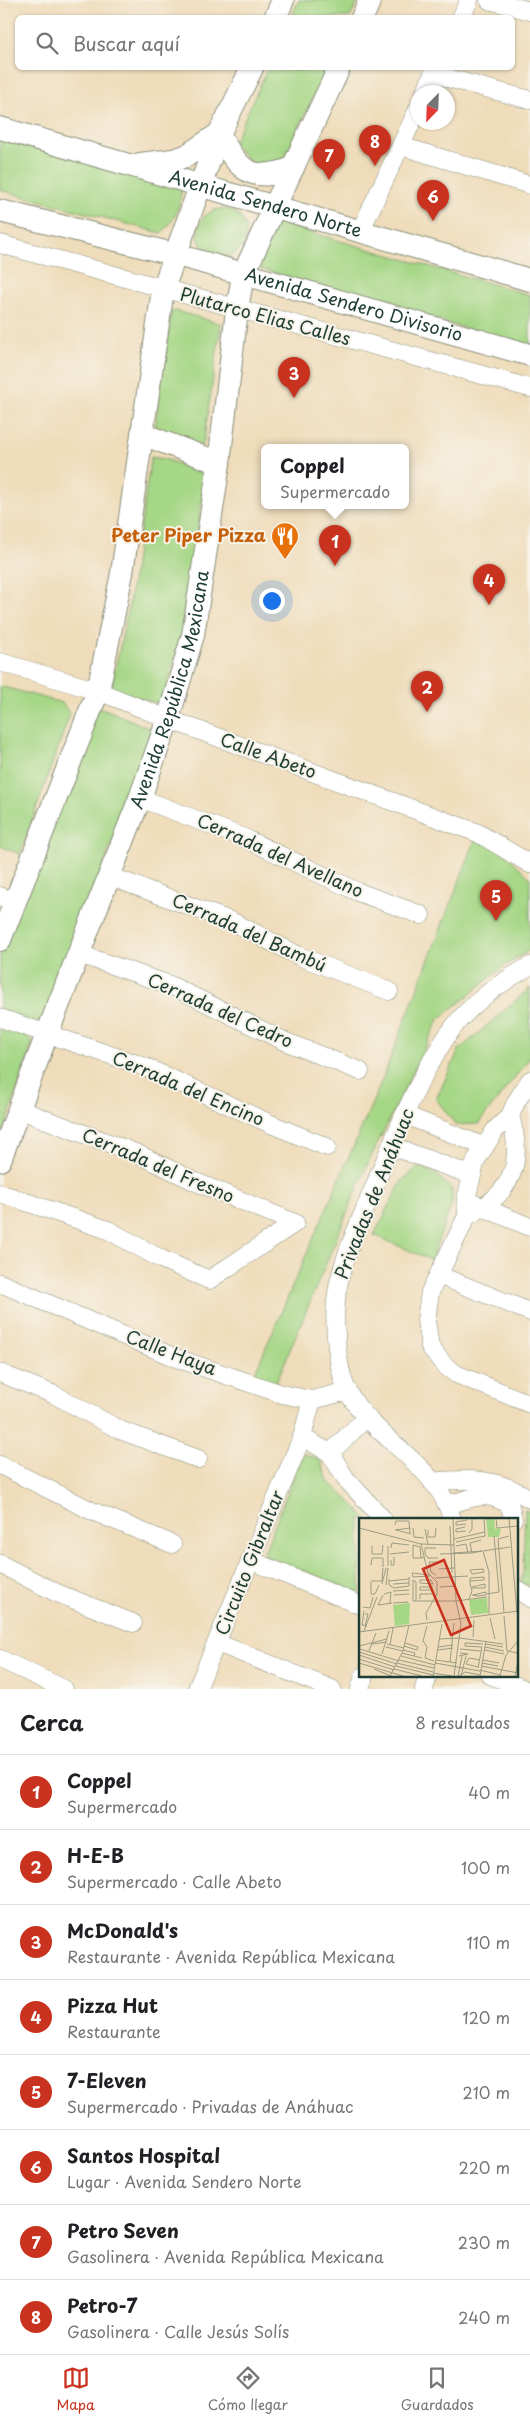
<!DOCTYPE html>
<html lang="es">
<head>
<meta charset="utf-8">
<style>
	body { margin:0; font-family:"Playpen Sans",sans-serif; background:#f6f6f6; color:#202124 }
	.compass { position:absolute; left:410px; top:85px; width:45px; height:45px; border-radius:50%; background:#fff; box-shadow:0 1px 4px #0004; rotate:203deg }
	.you { position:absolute; left:271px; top:600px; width:18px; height:18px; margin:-12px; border:4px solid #fff; border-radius:50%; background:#1a73e8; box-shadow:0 0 0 8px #1a73e833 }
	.badge { display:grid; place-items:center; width:32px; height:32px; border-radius:50%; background:#c8321e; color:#fff; font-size:16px; font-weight:700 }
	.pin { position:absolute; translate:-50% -41px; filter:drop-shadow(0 1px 2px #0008) }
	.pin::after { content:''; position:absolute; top:26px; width:18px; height:15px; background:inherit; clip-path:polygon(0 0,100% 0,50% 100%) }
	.popup { position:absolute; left:261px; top:444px; width:148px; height:65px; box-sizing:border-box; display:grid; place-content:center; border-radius:8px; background:#fff; filter:drop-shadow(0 1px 4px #0005); font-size:16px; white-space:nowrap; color:#757577 }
	.popup b { font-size:19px; color:#202124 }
	.popup::after { content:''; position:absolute; left:50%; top:100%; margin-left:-10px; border:10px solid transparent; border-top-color:#fff }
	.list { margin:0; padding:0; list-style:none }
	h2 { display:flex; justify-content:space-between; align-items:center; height:65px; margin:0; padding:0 20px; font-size:21px }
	h2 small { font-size:16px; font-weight:400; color:#757577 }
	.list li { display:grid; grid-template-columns:32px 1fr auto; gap:15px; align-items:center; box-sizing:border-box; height:75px; padding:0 20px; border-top:1px solid #e0e0e0 }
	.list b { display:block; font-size:19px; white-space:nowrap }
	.list p { margin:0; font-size:16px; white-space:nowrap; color:#757577 }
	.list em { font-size:16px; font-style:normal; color:#757577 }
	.icon { flex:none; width:28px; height:28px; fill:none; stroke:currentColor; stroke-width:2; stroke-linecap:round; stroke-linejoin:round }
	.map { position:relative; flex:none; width:530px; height:1689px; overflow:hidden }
	.search { position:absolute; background:#fff; box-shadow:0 1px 4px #0004; left:15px; right:15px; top:15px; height:55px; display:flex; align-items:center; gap:12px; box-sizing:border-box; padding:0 18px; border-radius:8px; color:#757577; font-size:19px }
	.sheet { height:665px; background:#fff }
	nav { display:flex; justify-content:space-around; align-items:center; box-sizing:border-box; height:70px; border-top:1px solid #e0e0e0; background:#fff; font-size:14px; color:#757577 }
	nav a { display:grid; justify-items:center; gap:2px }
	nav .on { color:#c8321e }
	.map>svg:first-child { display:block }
	.green { fill:#a6d786; stroke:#628a5d }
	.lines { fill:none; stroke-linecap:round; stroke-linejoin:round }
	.minor-casing { stroke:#878c77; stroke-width:19 }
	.major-casing { stroke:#878c77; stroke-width:24 }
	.minor { stroke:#fff; stroke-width:18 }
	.major { stroke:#fff; stroke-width:22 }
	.labels { text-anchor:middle; stroke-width:4; stroke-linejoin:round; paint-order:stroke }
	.street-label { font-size:18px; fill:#1f3d34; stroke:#f7f3e8 }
	.food-label { font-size:18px; font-weight:bold; fill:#c56008; stroke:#f7f3e8; text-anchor:end }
	.inset-road { fill:none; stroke:#9c9c84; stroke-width:1 }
	.view { fill:#c8321e; fill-opacity:0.15; stroke:#c8321e; stroke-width:2.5 }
	.inset-edge { fill:none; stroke:#1f3d34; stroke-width:2.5 }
</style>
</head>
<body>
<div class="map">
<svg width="530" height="1689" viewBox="0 0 530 1689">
	<rect width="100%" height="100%" fill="#f7f3e8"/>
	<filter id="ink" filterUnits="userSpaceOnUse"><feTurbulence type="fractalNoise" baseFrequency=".02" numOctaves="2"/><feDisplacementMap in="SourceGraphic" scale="10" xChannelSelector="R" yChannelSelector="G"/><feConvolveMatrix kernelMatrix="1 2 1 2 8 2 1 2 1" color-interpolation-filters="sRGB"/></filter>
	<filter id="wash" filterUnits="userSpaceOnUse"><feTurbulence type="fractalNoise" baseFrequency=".0096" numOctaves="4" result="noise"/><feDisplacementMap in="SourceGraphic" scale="20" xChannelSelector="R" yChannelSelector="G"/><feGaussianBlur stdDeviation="1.12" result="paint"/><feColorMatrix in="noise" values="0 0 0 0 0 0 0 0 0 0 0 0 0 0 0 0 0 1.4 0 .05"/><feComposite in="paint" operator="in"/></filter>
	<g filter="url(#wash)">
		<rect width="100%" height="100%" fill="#efdcba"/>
		<g class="green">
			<path d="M299,0H359L350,17L291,18Z"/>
			<path d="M268,68H327L280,167L257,169L233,144Z"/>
			<path d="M0,138L181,188C182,204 174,223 161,233L0,190Z"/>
			<circle cx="222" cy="233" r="24"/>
			<path d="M277,223L530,295V347L258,268Z"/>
			<path d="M176,311L221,324L203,446L157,432L155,426L171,312Z"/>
			<path d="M151,457L165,459L206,475L182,633L163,702H153L111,689L129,604Z"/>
			<path d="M0,686L62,703L70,714L20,854L0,846Z"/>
			<path d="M102,708L154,730L45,1020L33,1023L0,1011V956L94,711Z"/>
			<path d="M478,833L506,854L530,878V950L506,965L439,1019L368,1163L271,1395L250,1384L378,1090Z"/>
			<path d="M530,988V1058L478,1124L456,1125L436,1099L459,1050Z"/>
			<path d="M0,1026L26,1036L33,1042L0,1143Z"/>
			<path d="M420,1166L437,1175L452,1189V1204L431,1260L374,1235L403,1179Z"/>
			<path d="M303,1453L320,1460L328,1480L367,1519H360V1593L263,1555Z"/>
			<path d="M525,1510L530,1512V1586L521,1583L523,1571Z"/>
		</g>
	</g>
	<g filter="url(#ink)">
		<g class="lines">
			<g class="minor-casing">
				<g id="minor">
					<path d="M489,0L530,11"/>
					<path d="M461,18L469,0"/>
					<path d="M433,74L530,100"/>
					<path d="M425,92L436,68"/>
					<path d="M401,146L530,185"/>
					<path d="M360,232L418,109"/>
					<path d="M0,244L530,388"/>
					<path d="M0,662L98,691L168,719L478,833L530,864"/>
					<path d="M140,798L242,837L358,892L421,915"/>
					<path d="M109,876L233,922L299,956L389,991"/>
					<path d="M0,896L14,902"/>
					<path d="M79,954L170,985L284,1041L360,1071"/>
					<path d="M0,1018L143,1066L273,1125L327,1147"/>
					<path d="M530,1080L516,1102L510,1116L496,1129L476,1160L466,1199L467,1216L430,1292L426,1320L430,1347L444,1365L456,1374L530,1404"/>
					<path d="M20,1110L138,1154L196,1182L295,1223"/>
					<path d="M405,1115L483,1146"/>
					<path d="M391,1146L471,1175"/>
					<path d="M0,1193L108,1230L161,1259L209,1280L295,1223"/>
					<path d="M475,1204L530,1227"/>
					<path d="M467,1216C512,1195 525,1163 510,1116"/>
					<path d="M438,1275L530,1312"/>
					<path d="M0,1283L176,1358L282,1394L312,1400L348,1391"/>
					<path d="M0,1373L55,1395L120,1430L198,1459"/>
					<path d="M302,1437L330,1453L346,1479L383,1519"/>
					<path d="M330,1453L367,1417"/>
					<path d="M0,1465L92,1511L172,1544"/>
					<path d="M432,1482C471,1478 497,1478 530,1499"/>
					<path d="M448,1505C471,1498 489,1489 510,1506L513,1519"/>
					<path d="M452,1519C438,1464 374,1440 348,1392C336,1368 333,1318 337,1292C343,1257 359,1224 372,1192C394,1139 415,1083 447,1036C467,1006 499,983 530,966"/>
					<path d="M250,1560L360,1605"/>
					<path d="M0,1564L57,1593L133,1623"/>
					<path d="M516,1589L530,1598"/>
					<path d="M217,1643L332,1689"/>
					<path d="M0,1659L64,1689"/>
					<path d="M490,1675L524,1689"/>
					<path d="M197,1689L302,1437L312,1400"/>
					<path d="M360,1689L364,1675"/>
					<path d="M424,1689L428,1675"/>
				</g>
			</g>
			<g class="major-casing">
				<g id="major">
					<path d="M275,18L283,0"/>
					<path d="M362,18L370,0"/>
					<path id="s1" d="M0,128L530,280"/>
					<path d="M219,134C239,170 250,184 293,168"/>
					<path d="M140,164L173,160L186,156L219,134"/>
					<path id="s2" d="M0,211L177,255L530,355"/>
					<path d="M142,434L219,463"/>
					<path d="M0,940L98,691L122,573L163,289L219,134L252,68"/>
					<path id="s3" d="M0,1160L47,1034L140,798L168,719L193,635L219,463L237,310L243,275L339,68"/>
				</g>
			</g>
			<use href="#minor" class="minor"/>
			<use href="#major" class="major"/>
		</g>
	</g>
	<defs>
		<g id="restaurant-pin" transform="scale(1.4375)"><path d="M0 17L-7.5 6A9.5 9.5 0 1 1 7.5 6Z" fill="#e8710a" stroke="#f7f3e8"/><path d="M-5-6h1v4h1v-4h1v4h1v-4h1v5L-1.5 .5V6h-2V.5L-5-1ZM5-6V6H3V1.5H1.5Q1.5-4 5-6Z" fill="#fff"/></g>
	</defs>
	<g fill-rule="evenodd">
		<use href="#restaurant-pin" x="285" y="536"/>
	</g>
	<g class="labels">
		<g class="street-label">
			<text dy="6" stroke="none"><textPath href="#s1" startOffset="276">Avenida Sendero Norte</textPath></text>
			<text dy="6" stroke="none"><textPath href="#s2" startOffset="366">Avenida Sendero Divisorio</textPath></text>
			<text transform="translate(265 317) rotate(15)" y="6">Plutarco Elias Calles</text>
			<text dy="6" stroke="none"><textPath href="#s3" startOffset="501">Avenida República Mexicana</textPath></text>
			<text transform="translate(268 756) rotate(20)" y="6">Calle Abeto</text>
			<text transform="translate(280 856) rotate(24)" y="6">Cerrada del Avellano</text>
			<text transform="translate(249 933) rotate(24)" y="6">Cerrada del Bambú</text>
			<text transform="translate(220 1011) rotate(24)" y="6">Cerrada del Cedro</text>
			<text transform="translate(188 1089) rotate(23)" y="6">Cerrada del Encino</text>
			<text transform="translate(158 1166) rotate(23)" y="6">Cerrada del Fresno</text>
			<text transform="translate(375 1194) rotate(-68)" y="6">Privadas de Anáhuac</text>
			<text transform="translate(171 1353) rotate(21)" y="6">Calle Haya</text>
			<text transform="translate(250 1563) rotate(-68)" y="6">Circuito Gibraltar</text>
		</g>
		<g class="food-label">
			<text x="266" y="542">Peter Piper Pizza</text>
		</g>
	</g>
	<g transform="translate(359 1518)">
		<rect width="159" height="159" fill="#efdcba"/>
		<path d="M127,0H135L136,11L142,10L140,19H129ZM128,80L129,95L112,97L110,82ZM51,85L50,106L36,108L34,87Z" fill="#a6d786"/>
		<path class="inset-road" d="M94,0L97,83L102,106L95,158M137,0L138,10L159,8M150,0L158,95M107,6L97,7V4L108,2M36,7L37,3H50L51,15M91,8L93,55M106,9L97,11V14L107,13M0,10L62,26L95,27M54,10L55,19L65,20M66,11L69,27M36,12L51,10M37,12L52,16M69,12V19H76L77,10M110,15L113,11V0M95,21L126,14M97,24L126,18L125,0M62,26L69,55L78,64V76L67,95L68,102M13,28V36H23L24,27M29,28V48M97,28L107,26L109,35M32,30L33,25L50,27M77,30H66V36L69,40H79M113,35L111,25L122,22M31,36L50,34M81,36L113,35L123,33L94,35M62,40L61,29L54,27V40H62L65,39M32,42V47H35V39M12,47L13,40H24V49M80,51L95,50M111,52L124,51L125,54M111,52L113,56L125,54M70,57L53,55L54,59L71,58M77,57L72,54L70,44H78M76,60L109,58M30,61V67L35,70L50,68V59M72,62L74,66L61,65V62ZM12,63H23L24,50M30,63L50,61M12,64V76H16L20,67M23,66L27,50M34,66L50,65M27,67L29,50M74,69H61V72H74M81,69L97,68M113,69L126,66V70H113M34,73L50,72M25,76L32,74L31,85M128,76L140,74L135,18M24,77L19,87L33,85M35,77L50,76M113,77L118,78L127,77V74L114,77M61,81V76H73M110,81L113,73L111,65V60H112L125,59V62L111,63M57,83V64L54,62V83H97L128,79M34,85L49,84M4,89L11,90L14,79M5,93L3,107L8,108M145,95L139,21L150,18M6,96H9L6,108M130,96V54L124,33L151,29M145,98L148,133L159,135M131,100L136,121M5,113L18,79M0,114L159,93M114,119L115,102M80,121L101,120L144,126M13,126L28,124M28,126L45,130M127,126L144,129M31,127L34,110M0,128L28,121M45,128L58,132L59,129L46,125M27,129L44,133M68,129L64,123L68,108M68,129L66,140L75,143M79,129L94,127M123,129L106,128V125L124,126M126,129L145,133M1,131L40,143M101,131L122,133M44,132L56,135L55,138M79,132L94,130M126,132L145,136M10,133L17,115M0,134L38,146M43,135L63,140M23,136L30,113M0,137L36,149M42,138L76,147M100,138L109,136L101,135M0,141L35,152M40,142L75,150M77,142L98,145M124,142L140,145M91,144L95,105M0,145L44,158M38,145L74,154M76,145L121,153M123,145L139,148M37,148L74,157M122,148L159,155M119,149L107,146L110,140L121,142M119,150L123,129M15,151L32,158M35,151L63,158M121,152L141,157M74,155L93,158M31,158L44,133L50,107M74,158L83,106M99,158L103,138M100,158L106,154L121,157M102,158L107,138M121,158L127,123M141,158L147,137L159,123M156,158L159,142"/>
		<path class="view" d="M85,42L112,108L92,117L64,51Z"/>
		<rect width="159" height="159" class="inset-edge"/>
	</g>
</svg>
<svg class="compass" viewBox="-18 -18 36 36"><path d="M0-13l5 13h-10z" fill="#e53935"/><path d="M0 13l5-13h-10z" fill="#757577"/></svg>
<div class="you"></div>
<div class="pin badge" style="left:335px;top:566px">1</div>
<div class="popup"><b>Coppel</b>Supermercado</div>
<div class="pin badge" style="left:427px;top:712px">2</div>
<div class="pin badge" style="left:294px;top:398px">3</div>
<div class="pin badge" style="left:489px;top:605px">4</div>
<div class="pin badge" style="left:496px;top:921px">5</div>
<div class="pin badge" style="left:433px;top:221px">6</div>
<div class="pin badge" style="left:329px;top:180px">7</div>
<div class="pin badge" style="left:375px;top:166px">8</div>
<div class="search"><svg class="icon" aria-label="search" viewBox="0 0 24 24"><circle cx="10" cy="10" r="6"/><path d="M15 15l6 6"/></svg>Buscar aquí</div>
</div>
<section class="sheet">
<h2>Cerca<small>8 resultados</small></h2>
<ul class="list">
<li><span class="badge">1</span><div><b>Coppel</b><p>Supermercado</p></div><em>40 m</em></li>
<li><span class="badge">2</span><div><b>H-E-B</b><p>Supermercado · Calle Abeto</p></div><em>100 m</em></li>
<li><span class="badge">3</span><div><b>McDonald's</b><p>Restaurante · Avenida República Mexicana</p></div><em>110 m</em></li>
<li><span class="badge">4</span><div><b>Pizza Hut</b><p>Restaurante</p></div><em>120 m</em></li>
<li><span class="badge">5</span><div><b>7-Eleven</b><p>Supermercado · Privadas de Anáhuac</p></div><em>210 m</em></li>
<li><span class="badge">6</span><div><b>Santos Hospital</b><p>Lugar · Avenida Sendero Norte</p></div><em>220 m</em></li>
<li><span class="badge">7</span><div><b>Petro Seven</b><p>Gasolinera · Avenida República Mexicana</p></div><em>230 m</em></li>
<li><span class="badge">8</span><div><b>Petro-7</b><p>Gasolinera · Calle Jesús Solís</p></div><em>240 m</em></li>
</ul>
</section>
<nav>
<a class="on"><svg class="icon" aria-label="map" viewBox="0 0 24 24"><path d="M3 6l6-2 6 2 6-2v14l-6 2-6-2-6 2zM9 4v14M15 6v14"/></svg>Mapa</a>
<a><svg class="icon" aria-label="directions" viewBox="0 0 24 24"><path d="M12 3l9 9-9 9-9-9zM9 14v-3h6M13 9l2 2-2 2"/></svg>Cómo llegar</a>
<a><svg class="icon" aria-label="saved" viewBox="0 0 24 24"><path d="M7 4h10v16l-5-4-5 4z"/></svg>Guardados</a>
</nav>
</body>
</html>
